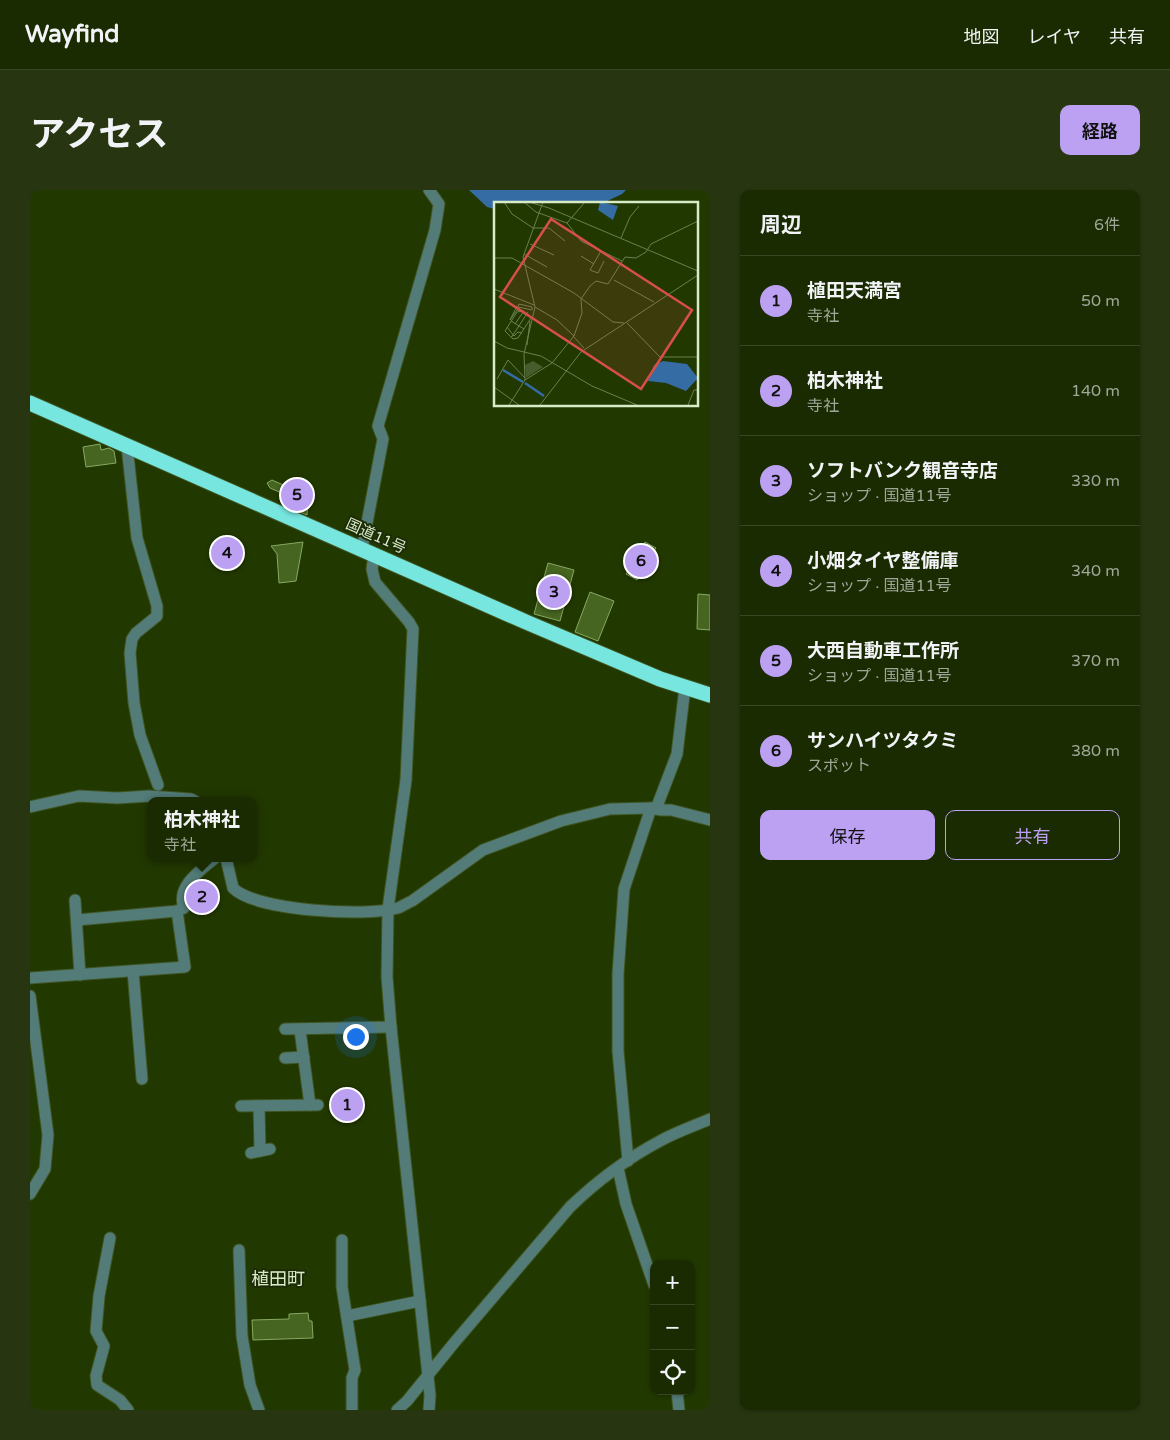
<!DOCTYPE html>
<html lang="ja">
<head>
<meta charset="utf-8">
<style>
	body { margin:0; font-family:"Varela Round","Noto Sans JP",sans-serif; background:#273610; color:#f1f3f6 }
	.controls { position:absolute; right:15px; bottom:15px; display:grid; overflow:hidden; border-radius:10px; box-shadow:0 1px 4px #0004 }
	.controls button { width:45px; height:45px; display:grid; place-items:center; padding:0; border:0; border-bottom:1px solid #384623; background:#1a2a01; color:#f1f3f6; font:25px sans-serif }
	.you { position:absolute; left:325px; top:846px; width:18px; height:18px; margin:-12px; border:4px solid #fff; border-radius:50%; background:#1a73e8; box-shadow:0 0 0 8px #1a73e833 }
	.badge { display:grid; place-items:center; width:32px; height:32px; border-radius:50%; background:#bca0f2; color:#111; font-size:16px; font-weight:700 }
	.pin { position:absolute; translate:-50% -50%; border:2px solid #fff; box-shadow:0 1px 5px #0006 }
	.popup { position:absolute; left:117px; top:607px; width:110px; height:65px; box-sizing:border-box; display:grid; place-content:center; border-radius:10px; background:#1a2a01; filter:drop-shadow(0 1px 4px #0005); font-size:16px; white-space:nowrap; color:#9fa799 }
	.popup b { font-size:19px; color:#f1f3f6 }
	.popup::after { content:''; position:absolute; left:50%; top:100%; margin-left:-10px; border:10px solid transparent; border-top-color:#1a2a01 }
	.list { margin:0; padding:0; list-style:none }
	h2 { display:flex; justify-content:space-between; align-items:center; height:65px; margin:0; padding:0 20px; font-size:21px }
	h2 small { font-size:16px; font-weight:400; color:#9fa799 }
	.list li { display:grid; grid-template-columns:32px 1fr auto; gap:15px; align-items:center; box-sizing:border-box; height:90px; padding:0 20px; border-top:1px solid #384623 }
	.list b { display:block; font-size:19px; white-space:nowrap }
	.list p { margin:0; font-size:16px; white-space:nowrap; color:#9fa799 }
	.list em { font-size:16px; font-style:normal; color:#9fa799 }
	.actions { display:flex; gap:10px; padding:15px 20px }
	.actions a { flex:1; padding:11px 0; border:1px solid #bca0f2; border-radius:10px; text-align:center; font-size:18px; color:#bca0f2 }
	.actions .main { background:#bca0f2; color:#111 }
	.icon { flex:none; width:28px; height:28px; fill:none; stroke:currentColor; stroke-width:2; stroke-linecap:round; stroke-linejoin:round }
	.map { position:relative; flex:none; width:680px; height:1220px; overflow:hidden; border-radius:10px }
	header { display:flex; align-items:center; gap:30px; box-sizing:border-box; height:70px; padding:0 25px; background:#1a2a01; border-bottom:1px solid #384623 }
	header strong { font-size:24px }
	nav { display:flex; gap:28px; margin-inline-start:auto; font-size:18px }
	.intro { display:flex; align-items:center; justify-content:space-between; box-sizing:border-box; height:120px; padding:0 30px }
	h1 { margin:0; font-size:35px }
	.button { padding:12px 22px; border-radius:10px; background:#bca0f2; color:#111; font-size:18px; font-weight:700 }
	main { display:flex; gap:30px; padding:0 30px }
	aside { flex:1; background:#1a2a01; border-radius:10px; box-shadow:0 1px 4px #0004 }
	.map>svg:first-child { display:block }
	.water { fill:#346ca3 }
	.building { fill:#466520; stroke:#87a963 }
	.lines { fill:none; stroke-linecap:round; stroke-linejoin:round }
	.minor-casing { stroke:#3f5521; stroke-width:13 }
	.highway-casing { stroke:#3f5521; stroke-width:17 }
	.minor { stroke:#537c79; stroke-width:11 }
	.highway { stroke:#76e6df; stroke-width:15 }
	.labels { text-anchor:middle; stroke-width:4; stroke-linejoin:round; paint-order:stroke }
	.street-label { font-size:15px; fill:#d8ebc7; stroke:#1c2c08 }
	.quarter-label { font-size:18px; fill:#d8ebc7; stroke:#1c2c08 }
	.inset-river { fill:none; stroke:#346ca3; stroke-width:2.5 }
	.inset-road { fill:none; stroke:#6b8050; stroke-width:1 }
	.view { fill:#d64f48; fill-opacity:0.15; stroke:#d64f48; stroke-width:2.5 }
	.inset-edge { fill:none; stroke:#d8ebc7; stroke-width:2.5 }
</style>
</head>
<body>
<header>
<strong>Wayfind</strong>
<nav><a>地図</a><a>レイヤ</a><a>共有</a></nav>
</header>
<div class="intro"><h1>アクセス</h1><a class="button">経路</a></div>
<main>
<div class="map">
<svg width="680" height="1220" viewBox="0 0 680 1220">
	<rect width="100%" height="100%" fill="#223801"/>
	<path class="water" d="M439,0H596L592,4L571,14H465V19L457,17Z"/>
	<g class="building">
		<path d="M70,254L71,260L79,258L84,261L86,273L56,277L53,257Z"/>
		<path d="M242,290L269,302L271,296L279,299L277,325L261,318L265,309L240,298L237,293Z"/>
		<path d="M197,346L209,374L197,379L185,351Z"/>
		<path d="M273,352L266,391L249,393L247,364L241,356Z"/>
		<path d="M615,352L626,358L607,390L596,384Z"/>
		<path d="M518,373L544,380L530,431L504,424Z"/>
		<path d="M560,402L584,411L568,451L545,442Z"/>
		<path d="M668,404L680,405V440L667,439Z"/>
		<path d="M177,701L179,711L168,714L166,703Z"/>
		<path d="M328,906V910H330L331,918H329V922H316V919L303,920V912L315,911L314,907Z"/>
		<path d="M278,1123L279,1131H282L283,1148L223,1150L222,1130L259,1129V1124Z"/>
	</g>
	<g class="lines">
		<g class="minor-casing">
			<g id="minor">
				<path d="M97,256L107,348L127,416V426L106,443L102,449L100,463L104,513L110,545L128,595"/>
				<path d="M332,359L353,249L348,236L405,40L409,14L399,0"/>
				<path d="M344,365L342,379L345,392L379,432L383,439L376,590L358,719L357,787L361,837L400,1205L399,1220"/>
				<path d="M0,617L49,606L87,608L119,606L161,609L165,611"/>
				<path d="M626,619L647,564L655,497"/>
				<path d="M196,668L203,698C226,721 336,727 368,718C373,716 377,713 382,711L453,660L531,631L580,619L621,618L630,620H641L680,630"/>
				<path d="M45,710L50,785"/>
				<path d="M147,721L154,718C146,696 170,681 185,668"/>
				<path d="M103,781L112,889"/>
				<path d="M0,788L155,777L147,721L47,730"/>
				<path d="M0,806L18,945L15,979L0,1004"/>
				<path d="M255,839L361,837"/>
				<path d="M270,840L280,915"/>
				<path d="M255,868L274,867"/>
				<path d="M211,916L288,915"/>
				<path d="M229,916L230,961"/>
				<path d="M221,963L240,959"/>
				<path d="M598,971L588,861V784L594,699L621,618"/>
				<path d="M588,978L596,1014L624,1095"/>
				<path d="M80,1048L69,1106L66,1141L74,1156L66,1186L67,1195L90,1210L98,1220"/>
				<path d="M312,1050V1097L325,1180L322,1188V1220"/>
				<path d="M209,1060L212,1146L220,1195L229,1220"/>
				<path d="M317,1126L390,1111"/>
				<path d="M647,1201L649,1220"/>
				<path d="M367,1220L377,1211L424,1153L540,1017C566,992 598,968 630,951C646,942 664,936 680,929"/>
			</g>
		</g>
		<g class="highway-casing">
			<path id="highway" d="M0,213L496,432L630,489L680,505"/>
		</g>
		<use href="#minor" class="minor"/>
		<use href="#highway" class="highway"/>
	</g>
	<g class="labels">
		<g class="street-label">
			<text transform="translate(346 346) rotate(24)" y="5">国道11号</text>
		</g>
		<g class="quarter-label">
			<text x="248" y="1095">植田町</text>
		</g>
	</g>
	<g transform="translate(464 12)">
		<rect width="204" height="204" fill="#223801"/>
		<path d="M39,159L49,165L32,176L31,163Z" fill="#465c2d"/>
		<path d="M106,0L124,4L119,18L104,8ZM169,159L193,162L204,176L192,189L172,181L154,179L160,163Z" fill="#346ca3"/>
		<path class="inset-river" d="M9,168L29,180M31,181L50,194"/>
		<path class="inset-road" d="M10,0L18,12L39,26H55L71,39M30,0L42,10L73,21L87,39L128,59M35,0L55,6L204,69M73,21L91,0M127,36L136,15L145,4M36,42L60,53M107,49L96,68L104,71L110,59M30,52L53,65M87,54L100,62M0,56H18L80,91L119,120L130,121M120,78L160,100M0,87L40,103M25,102L38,105V108L24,105ZM23,104L16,118L23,108H25L29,109L35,113L37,116L24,136L19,137L11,129L23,110L29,109M41,105L63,118L80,134M17,119L30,127M133,121L166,155H204M21,122L30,109M13,125L20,134L24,130L28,131M79,134L90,146M17,136L34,110M0,139L13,146L47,154L98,184L143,203M33,143L36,119M3,177L14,158L31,176M31,178L30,152L41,105L29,55L49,0M0,185L25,203M15,203L31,178L58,161L80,134L88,111L87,97L96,84L102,79L114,82L131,55L142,56L152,50L157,42L204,19M46,203L87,150L204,73M194,203L200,188H204"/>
		<path class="view" d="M57,17L198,108L147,187L6,95Z"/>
		<rect width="204" height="204" class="inset-edge"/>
	</g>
</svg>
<div class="controls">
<button>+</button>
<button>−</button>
<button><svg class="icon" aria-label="locate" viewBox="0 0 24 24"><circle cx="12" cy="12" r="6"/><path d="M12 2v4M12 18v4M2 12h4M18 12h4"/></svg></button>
</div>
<div class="you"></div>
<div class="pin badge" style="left:317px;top:915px">1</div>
<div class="pin badge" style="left:172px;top:707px">2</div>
<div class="popup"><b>柏木神社</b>寺社</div>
<div class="pin badge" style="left:524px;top:402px">3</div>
<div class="pin badge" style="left:197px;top:363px">4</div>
<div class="pin badge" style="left:267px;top:305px">5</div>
<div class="pin badge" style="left:611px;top:371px">6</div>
</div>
<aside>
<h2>周辺<small>6件</small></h2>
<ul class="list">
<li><span class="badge">1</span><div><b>植田天満宮</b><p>寺社</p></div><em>50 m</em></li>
<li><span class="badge">2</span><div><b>柏木神社</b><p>寺社</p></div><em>140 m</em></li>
<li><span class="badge">3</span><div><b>ソフトバンク観音寺店</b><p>ショップ · 国道11号</p></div><em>330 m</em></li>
<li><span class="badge">4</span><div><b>小畑タイヤ整備庫</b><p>ショップ · 国道11号</p></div><em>340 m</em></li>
<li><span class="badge">5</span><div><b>大西自動車工作所</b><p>ショップ · 国道11号</p></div><em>370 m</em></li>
<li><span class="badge">6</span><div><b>サンハイツタクミ</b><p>スポット</p></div><em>380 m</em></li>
</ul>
<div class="actions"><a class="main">保存</a><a>共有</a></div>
</aside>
</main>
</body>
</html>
